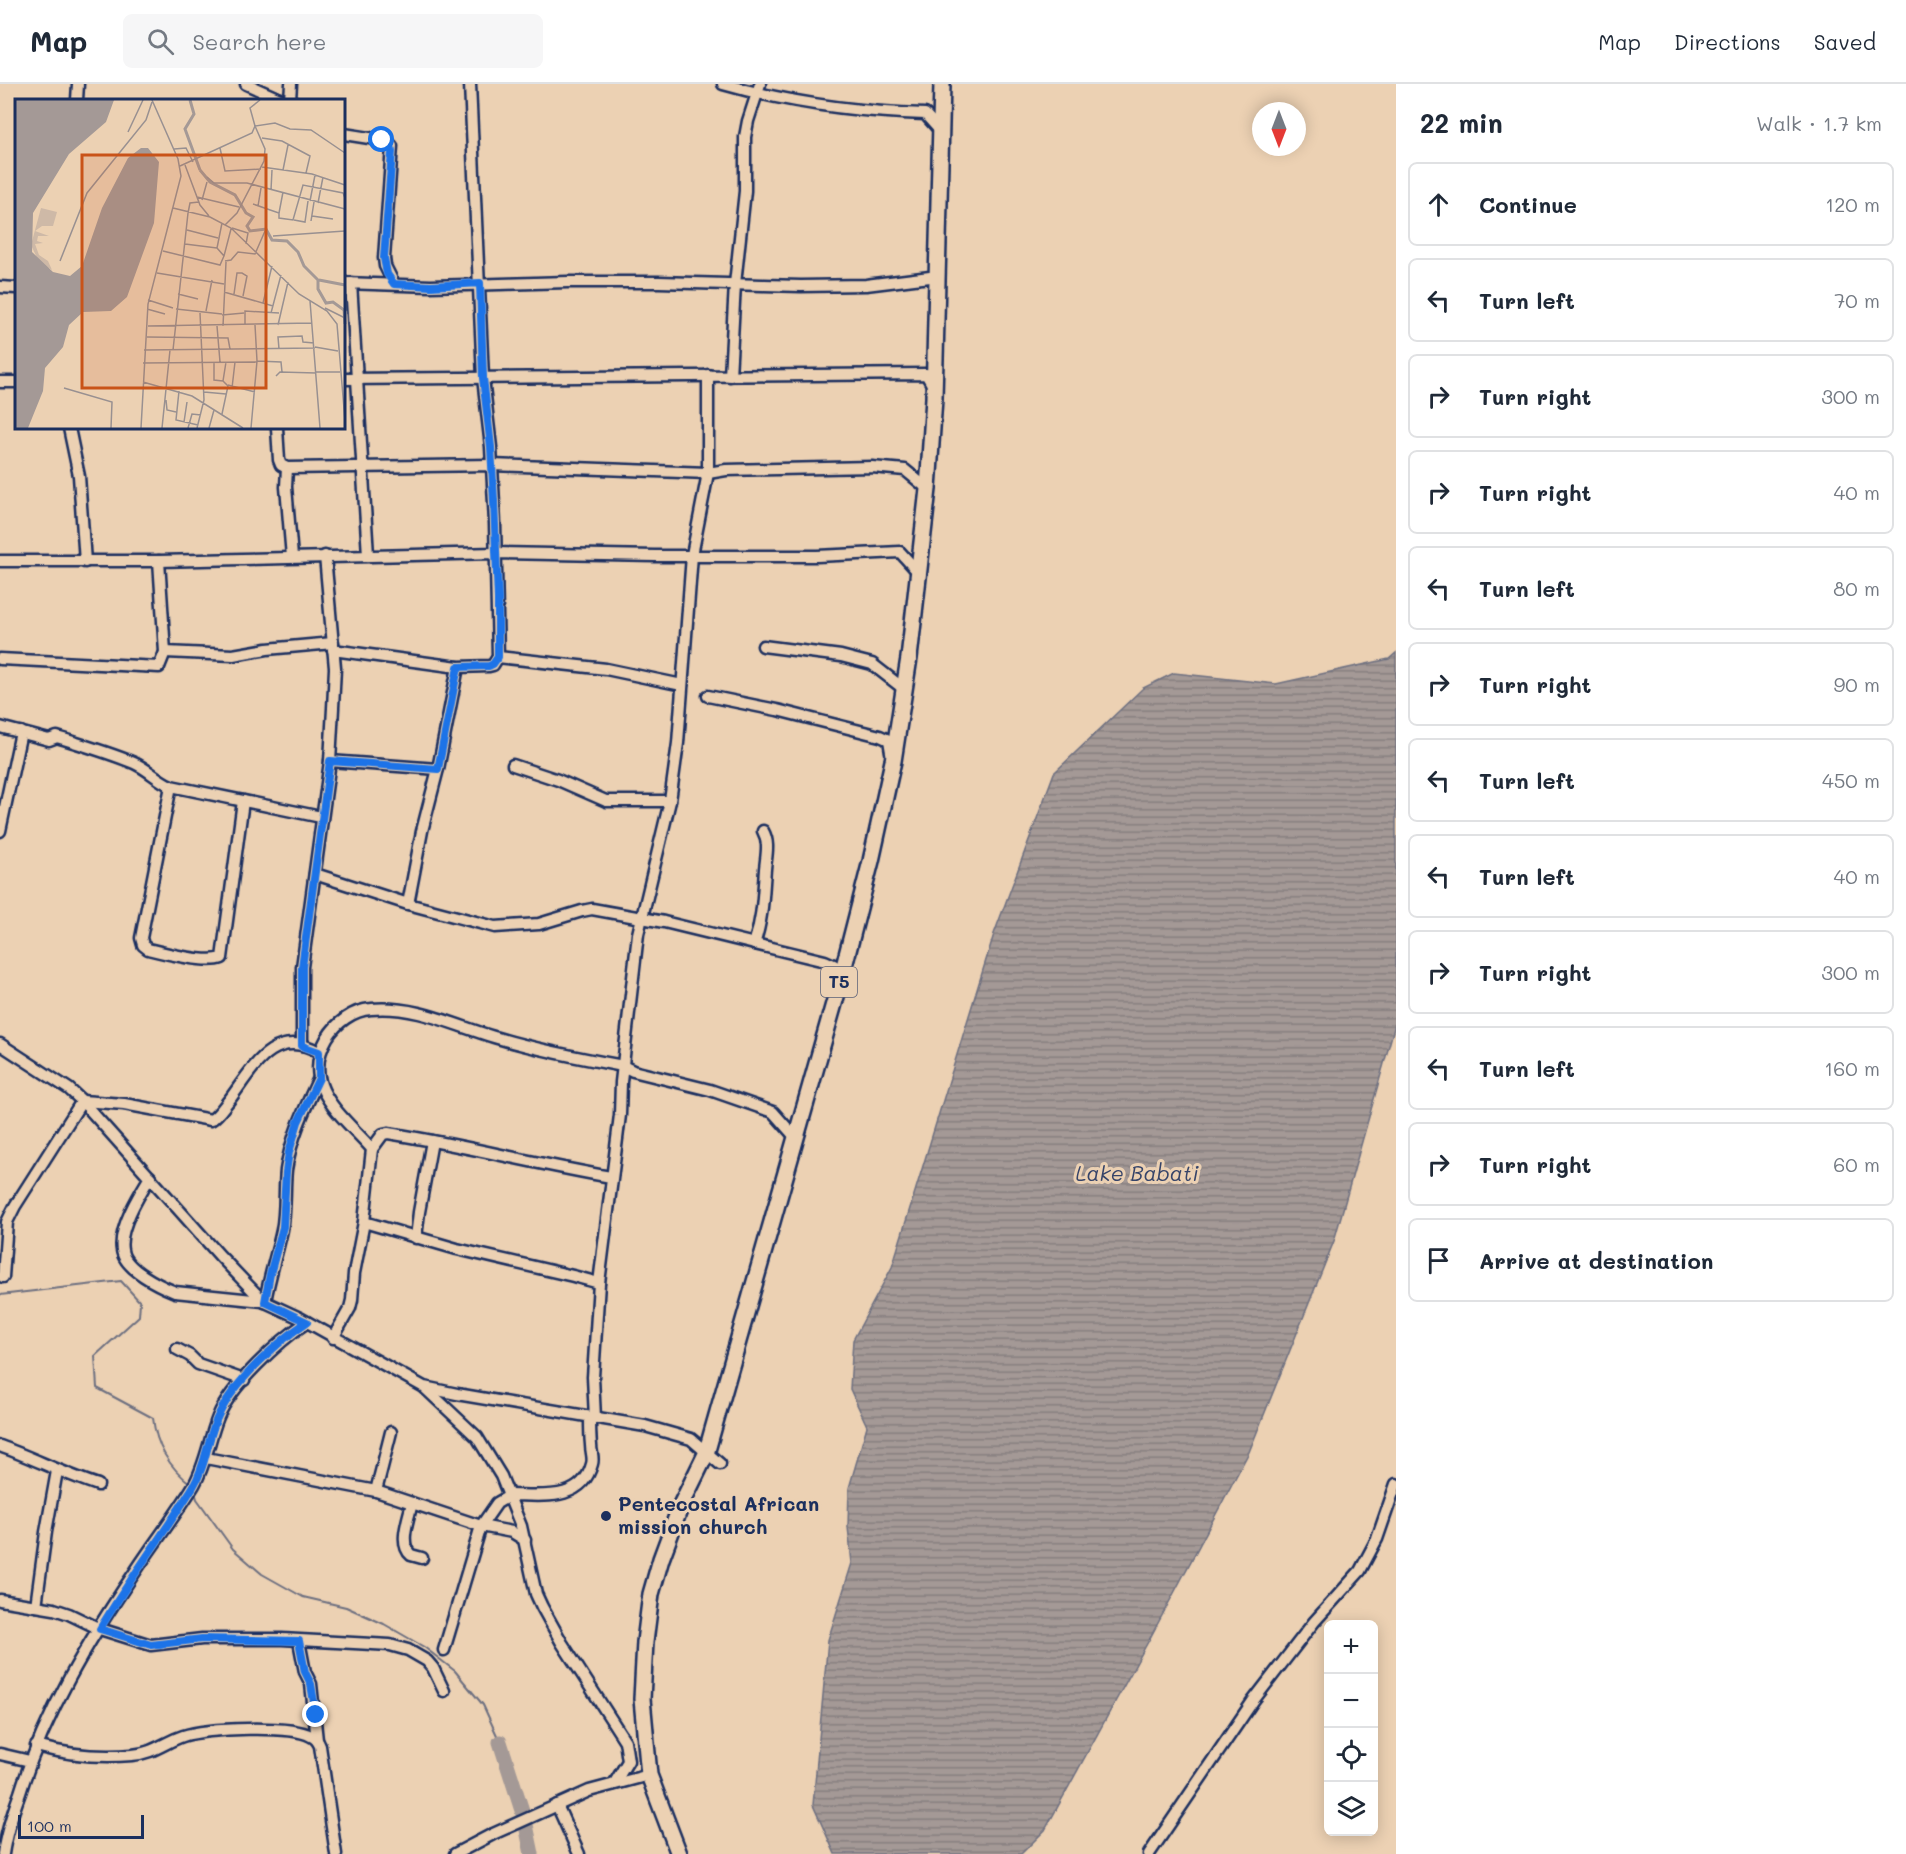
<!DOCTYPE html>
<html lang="en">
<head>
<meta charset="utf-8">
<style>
	body { margin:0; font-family:Mali,sans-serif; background:#f6f6f7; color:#1f2937 }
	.controls { position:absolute; right:18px; bottom:18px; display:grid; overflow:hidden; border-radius:9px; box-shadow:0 3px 15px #0003 }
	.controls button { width:54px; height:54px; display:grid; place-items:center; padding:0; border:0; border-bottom:2px solid #e0e1e3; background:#fff; color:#1f2937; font:30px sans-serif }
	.compass { position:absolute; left:1252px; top:18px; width:54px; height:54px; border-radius:50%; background:#fff; box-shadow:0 3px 15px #0003; rotate:180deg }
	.scale { position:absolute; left:18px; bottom:15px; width:126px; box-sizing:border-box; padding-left:6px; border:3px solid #1b2f5e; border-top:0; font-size:16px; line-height:21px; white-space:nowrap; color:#1b2f5e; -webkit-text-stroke:4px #ecd1b3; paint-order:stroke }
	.stop { position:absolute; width:18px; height:18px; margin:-14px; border:4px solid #1a73e8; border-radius:50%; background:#fff }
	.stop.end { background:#1a73e8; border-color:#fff; box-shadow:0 2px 6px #0008 }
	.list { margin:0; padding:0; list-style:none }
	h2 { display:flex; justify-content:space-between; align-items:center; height:78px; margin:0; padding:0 24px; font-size:26px }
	h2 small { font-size:20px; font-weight:400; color:#747a83 }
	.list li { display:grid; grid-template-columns:39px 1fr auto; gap:18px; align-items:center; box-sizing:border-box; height:84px; margin:0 12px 12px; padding:0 12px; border:2px solid #e0e1e3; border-radius:9px }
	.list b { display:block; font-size:22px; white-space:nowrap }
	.list em { font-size:20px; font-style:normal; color:#747a83 }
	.icon { flex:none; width:33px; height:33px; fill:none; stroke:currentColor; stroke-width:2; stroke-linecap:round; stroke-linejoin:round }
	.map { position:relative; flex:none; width:1396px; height:1770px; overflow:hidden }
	header { display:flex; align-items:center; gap:36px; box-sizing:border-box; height:84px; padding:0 30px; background:#fff; border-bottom:2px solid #e0e1e3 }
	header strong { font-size:28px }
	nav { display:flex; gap:33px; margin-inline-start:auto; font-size:21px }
	.search { width:420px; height:54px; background:#f6f6f7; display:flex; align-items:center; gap:15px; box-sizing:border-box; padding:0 21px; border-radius:9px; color:#747a83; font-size:22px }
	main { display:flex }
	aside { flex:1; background:#fff }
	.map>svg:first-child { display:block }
	.water { fill:url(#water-rules); stroke:#6d6f80; stroke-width:1.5 }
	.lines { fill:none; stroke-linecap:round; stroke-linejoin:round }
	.stream { stroke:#6d6f80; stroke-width:2 }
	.river { stroke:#a49996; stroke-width:15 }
	.minor-casing { stroke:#1b2f5e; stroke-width:15 }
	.highway-casing { stroke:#1b2f5e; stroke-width:20 }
	.minor { stroke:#ecd1b3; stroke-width:10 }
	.highway { stroke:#ecd1b3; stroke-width:15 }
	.route { stroke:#1a73e8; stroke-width:8 }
	.poi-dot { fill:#1b2f5e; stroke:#ecd1b3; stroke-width:2 }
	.labels { text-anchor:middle; stroke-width:6; stroke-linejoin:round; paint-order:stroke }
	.shield { fill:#ecd1b3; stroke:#5a6078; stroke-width:1.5 }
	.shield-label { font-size:18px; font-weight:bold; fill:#1b2f5e }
	.poi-label { font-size:20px; font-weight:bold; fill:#1b2f5e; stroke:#ecd1b3; text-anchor:start }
	.water-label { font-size:21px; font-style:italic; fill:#364469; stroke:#ecd1b3 }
	.inset-river { fill:none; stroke:#a49996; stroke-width:3 }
	.inset-road { fill:none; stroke:#989091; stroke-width:1.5 }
	.view { fill:#c95318; fill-opacity:0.15; stroke:#c95318; stroke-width:3 }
	.inset-edge { fill:none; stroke:#1b2f5e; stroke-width:3 }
</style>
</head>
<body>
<header>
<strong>Map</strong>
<div class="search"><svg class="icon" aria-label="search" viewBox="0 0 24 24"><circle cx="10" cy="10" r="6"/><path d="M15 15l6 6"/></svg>Search here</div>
<nav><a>Map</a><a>Directions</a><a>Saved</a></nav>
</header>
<main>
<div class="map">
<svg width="1396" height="1770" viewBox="0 0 1396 1770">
	<defs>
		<pattern id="water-rules" width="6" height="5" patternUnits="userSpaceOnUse" patternTransform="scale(1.5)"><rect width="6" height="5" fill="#a49996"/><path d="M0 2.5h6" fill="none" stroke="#857d7e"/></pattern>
	</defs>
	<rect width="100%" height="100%" fill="#ecd1b3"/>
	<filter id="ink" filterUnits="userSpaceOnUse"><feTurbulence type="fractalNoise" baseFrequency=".0167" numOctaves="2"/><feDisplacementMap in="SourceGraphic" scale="12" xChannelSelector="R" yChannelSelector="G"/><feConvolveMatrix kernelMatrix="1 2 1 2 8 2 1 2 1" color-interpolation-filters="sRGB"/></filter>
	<g filter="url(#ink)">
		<path class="water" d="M1396,569V937L1334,1157L1249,1368L1149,1556L1045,1746L1021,1770H835L813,1721L828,1556L852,1479L848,1443L849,1404L867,1342L850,1305L853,1256L892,1183L994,850L1054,689L1143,604L1174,589L1276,600L1389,575Z"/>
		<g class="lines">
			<g class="stream">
				<path d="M0,1211L121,1197L140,1218L139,1232L95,1272L97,1304L153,1334C156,1361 170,1384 191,1400"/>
				<path d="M195,1408L197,1415L233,1465L262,1490L303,1513L346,1523L384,1540L424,1563L455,1587L483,1621L500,1658"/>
			</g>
			<path class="river" d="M500,1658L525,1736L532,1770"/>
			<g class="minor-casing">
				<g id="minor">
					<path d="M246,0L282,16"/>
					<path d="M723,0C789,19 857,28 925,30L941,48"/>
					<path d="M77,16L78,0"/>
					<path d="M290,16L291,0"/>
					<path d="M344,50L382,56L388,58L392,62L384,174L385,182L394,200"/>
					<path d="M344,199L431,202L568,198H659L801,202L866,201L938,192"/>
					<path d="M351,199L368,471"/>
					<path d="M0,203L16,204"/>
					<path d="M730,292L735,200L745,107V53L748,37L760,0"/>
					<path d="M344,295L926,290L933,302"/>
					<path d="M0,298H16"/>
					<path d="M69,344L79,392L85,478"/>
					<path d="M277,344L279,376L281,381L287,384L492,381L708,389L726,386L872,383L905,386L928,405"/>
					<path d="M287,384L286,403L292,473"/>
					<path d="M0,477H159L496,469L655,472H817L900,468L918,488"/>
					<path d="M763,562L841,572L872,580L904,605"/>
					<path d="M333,566L458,583L489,582L493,581L498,573L495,439L491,363L483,294L470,0"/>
					<path d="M165,568L233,571L267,565L333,559"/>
					<path d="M498,573L606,585L682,601"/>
					<path d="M0,575L159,583L165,568L159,477"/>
					<path d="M708,612L777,626L880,652L889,656L891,668"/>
					<path d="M0,643L49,656L57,653C83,661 110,669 134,679C148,685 157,696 171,702L321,733"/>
					<path d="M330,677L438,685"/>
					<path d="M513,681L558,696L606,717H670"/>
					<path d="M171,702L141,854L143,861L148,865C164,869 207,880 222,874L243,717"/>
					<path d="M0,747L21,648"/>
					<path d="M315,790L408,820L495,843L539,840L582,827L592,825L664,838L825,877L834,881L838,898"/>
					<path d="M408,820L422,747L438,685L458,583"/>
					<path d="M754,860C763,834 763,811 765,785C766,772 770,759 763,747"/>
					<path d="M0,960L69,1005L82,1017L220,1172L263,1217L300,1234L424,1303L457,1310L645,1342L691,1355L720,1380"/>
					<path d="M302,961V883L330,677L333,624L335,584L325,472"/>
					<path d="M372,1065L383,1050L388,1049C463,1061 536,1080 611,1093"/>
					<path d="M150,1093C139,1111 118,1145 122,1166C124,1185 160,1202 175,1208L263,1217"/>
					<path d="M364,1138L457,1165L573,1192L599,1199"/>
					<path d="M416,1154L419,1128L432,1057"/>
					<path d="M3,1193L7,1138L15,1122L82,1017L124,1020L211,1036C219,1031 224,1022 230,1015C253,984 274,942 319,968"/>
					<path d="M265,1218C269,1193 277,1170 282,1146C286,1126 284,1105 286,1086C291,1053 305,1024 319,994"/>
					<path d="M333,1254L350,1224L352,1216L354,1189L364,1138L372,1065C343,1032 299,1002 327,954C336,939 353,926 371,925C415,921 454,941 494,953C537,966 579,974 623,982L633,987L710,1006L773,1028L796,1054"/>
					<path d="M177,1265L190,1272L198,1280L244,1296"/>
					<path d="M425,1304L477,1353L501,1392L521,1442L536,1510L542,1523L562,1559L625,1657L628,1677L614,1700"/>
					<path d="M595,1334L593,1293L599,1199L620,1031L621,998L638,850L670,717L678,659L692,471L708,389V291"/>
					<path d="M0,1362C33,1374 64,1390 98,1401"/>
					<path d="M206,1374L376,1407L481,1442L512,1448L525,1456"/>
					<path d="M376,1407L391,1348"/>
					<path d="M508,1411C539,1411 582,1419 592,1380C594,1374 591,1368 591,1361C590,1352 590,1343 590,1333"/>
					<path d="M412,1419C409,1433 398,1460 411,1471L422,1474"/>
					<path d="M0,1516L54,1525L69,1530L100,1545L151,1561L202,1555H282L390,1561L408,1566L427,1577L433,1584L444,1607"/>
					<path d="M36,1522L46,1448L57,1387"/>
					<path d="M299,1557L305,1588L311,1600L317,1656"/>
					<path d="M444,1566L481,1442L497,1419L509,1412"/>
					<path d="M36,1662C68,1671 99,1674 132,1671C152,1670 165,1658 183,1652C206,1644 291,1641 311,1652C316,1654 318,1657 320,1662L336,1770"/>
					<path d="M0,1670L30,1677"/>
					<path d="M557,1721L579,1770"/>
					<path d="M3,1770C6,1749 13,1728 20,1709C45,1629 88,1557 135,1488C154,1459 176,1431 194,1401C206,1380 209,1355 218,1333C231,1301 279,1257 307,1238"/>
					<path d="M455,1770L493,1750L589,1707L649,1691"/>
					<path d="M1149,1770L1253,1617L1314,1538L1360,1487L1377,1455L1396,1400"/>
				</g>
			</g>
			<g class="highway-casing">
				<path id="highway" d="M679,1770L649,1691L642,1615L645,1558L651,1510L661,1475L681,1421L706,1370L839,902L871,777L893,677L909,574L928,405L934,314L942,0"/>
			</g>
			<use href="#minor" class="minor"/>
			<use href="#highway" class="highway"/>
		</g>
	</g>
	<g class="lines" filter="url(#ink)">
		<path class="route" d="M316,1631L311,1600L305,1588L299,1557L202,1555L151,1561L100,1545C129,1496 163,1451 193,1403C207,1380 207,1353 219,1330C235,1297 277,1258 307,1238L265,1218L270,1190L283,1143L286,1088L289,1068L298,1038L319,994V968L302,962V883L330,677L438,685L458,583L489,582L493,580L498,573V515L494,417L491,363L483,294L480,199L431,202L394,200L387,190L384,174L392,68C392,61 389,58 382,56"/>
	</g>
	<circle class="poi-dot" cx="606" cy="1432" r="6"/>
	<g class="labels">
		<rect class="shield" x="821" y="883" width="36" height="30" rx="4.5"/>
		<g class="shield-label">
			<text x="839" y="904">T5</text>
		</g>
		<g class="poi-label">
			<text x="618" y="1427">Pentecostal African<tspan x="618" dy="23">mission church</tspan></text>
		</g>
		<g class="water-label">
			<text x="1137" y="1097">Lake Babati</text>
		</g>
	</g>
	<g transform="translate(15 15)">
		<rect width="330" height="330" fill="#ecd1b3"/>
		<path d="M26,109L42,113L38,127H27L20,132L34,137H23L22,142L28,144L20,145L24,156L33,162L37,171L24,163L16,146Z" fill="#ceb9a7"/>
		<path d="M0,1H99L91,23L54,55L18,114L17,153L38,173L55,177L67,167L87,109L113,59L126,49H133L144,63L139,124L112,198L96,212L68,213L54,226L48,248L30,269L28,292L13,329H0Z" fill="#a49996"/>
		<path class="inset-river" d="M175,1L179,15L170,30L185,71M185,71L195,83L220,96L231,114L238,118L232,127L235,132L251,130L257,141L272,142L283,153L289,167L303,181V190L311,204L318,203L329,211L330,225M304,181L330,186"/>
		<path class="inset-road" d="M113,33L128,1M247,39L267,42L295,57L291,74M205,49L210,72L246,70M159,50L171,49L178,63M170,66L185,106L194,117M165,67L237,34L240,27L235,9L245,1M247,68L297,75L330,86M268,71L273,46M192,78L199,84H232L330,110M256,91L257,71M182,98L224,108M187,101L192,83M295,102L300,76M303,104L308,78M238,105L264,114V119L278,121L288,86L328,94L330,99M243,107L246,89M158,109L195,118L216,129L284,195L312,212L322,225L330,322M173,114L175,104L184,103M264,114L268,93M297,117L318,120M279,121L290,123L293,102M296,122L299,103M210,126L222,114L249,62L250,50L240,27L260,24L275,30L296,31L330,54M217,129L233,134L231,145M172,131L203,139M258,137L330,132M170,145L202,149M148,152L205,166L209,157L202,149L207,124M209,157L216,130M45,162L72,94L131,21L137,3M210,162L216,161L223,153L240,155L250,132M142,174L209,185M209,193L258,207M163,195L183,200M219,195L222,174H227L232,177L228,197M133,201L158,209M295,202L305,329M248,204L257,167M310,209L330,219M132,210L150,215M161,210L207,215M191,212L197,181M256,214L266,176M207,216L229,214M230,226V212L264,214M263,226L273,183M133,227L297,224M202,227L205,263M208,227L211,163M132,238L213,239L215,250M300,248L323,252M264,250L263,238L287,237L288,243L299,244M129,251L300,249M158,251L173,114M242,262L266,263L267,273M199,263V281L208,282M128,264L242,263M301,273H325M261,277L265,273L301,274M128,283L177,297L228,329M213,286L240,293M49,289L97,303L96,329M217,289L220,263M164,292L161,321L183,326M189,293L211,295M151,301L152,311L161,313M207,315L213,287L208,282L211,263M169,323L172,303M126,329L133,205L166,77L163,60L137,1M147,329L155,251M173,329L177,315L186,316M182,329L189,301L185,214M194,329L199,311M236,329L242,262L240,226"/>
		<path class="view" d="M67,56H251V289H67Z"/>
		<rect width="330" height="330" class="inset-edge"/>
	</g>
</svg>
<div class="controls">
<button>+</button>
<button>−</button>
<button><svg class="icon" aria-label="locate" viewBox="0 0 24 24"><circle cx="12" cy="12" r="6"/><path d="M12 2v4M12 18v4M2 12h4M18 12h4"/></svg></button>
<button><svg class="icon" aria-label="layers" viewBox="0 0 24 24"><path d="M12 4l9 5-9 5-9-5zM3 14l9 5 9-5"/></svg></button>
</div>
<svg class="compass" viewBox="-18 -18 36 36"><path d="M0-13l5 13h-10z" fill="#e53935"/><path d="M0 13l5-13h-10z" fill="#747a83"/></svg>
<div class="scale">100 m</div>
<div class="stop" style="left:382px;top:56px"></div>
<div class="stop end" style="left:316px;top:1631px"></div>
</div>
<aside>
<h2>22 min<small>Walk · 1.7 km</small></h2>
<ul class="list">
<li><svg class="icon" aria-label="ahead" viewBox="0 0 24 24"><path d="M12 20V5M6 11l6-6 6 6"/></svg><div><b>Continue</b></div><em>120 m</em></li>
<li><svg class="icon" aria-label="left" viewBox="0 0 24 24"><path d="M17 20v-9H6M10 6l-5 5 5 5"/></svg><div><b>Turn left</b></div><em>70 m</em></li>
<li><svg class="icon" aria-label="right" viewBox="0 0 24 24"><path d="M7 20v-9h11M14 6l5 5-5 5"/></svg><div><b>Turn right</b></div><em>300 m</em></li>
<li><svg class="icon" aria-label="right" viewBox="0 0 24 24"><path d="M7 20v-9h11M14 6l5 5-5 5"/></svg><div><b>Turn right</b></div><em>40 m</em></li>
<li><svg class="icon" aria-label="left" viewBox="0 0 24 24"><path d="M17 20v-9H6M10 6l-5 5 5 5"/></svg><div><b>Turn left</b></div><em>80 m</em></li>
<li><svg class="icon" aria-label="right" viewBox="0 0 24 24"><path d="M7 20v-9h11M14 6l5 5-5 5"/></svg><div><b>Turn right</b></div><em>90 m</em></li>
<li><svg class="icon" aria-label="left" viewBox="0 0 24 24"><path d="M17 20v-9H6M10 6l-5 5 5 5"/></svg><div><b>Turn left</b></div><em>450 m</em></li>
<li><svg class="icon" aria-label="left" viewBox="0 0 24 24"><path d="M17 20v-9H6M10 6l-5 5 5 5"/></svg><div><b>Turn left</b></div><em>40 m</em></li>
<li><svg class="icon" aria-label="right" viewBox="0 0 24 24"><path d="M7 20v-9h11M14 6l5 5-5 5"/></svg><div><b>Turn right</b></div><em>300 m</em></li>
<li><svg class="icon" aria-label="left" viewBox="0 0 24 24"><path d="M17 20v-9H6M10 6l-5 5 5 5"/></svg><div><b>Turn left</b></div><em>160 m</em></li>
<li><svg class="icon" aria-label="right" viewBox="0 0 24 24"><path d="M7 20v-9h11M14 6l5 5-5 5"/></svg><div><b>Turn right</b></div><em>60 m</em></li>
<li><svg class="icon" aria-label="arrive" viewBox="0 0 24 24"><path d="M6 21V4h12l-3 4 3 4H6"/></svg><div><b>Arrive at destination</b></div></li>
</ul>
</aside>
</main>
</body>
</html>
